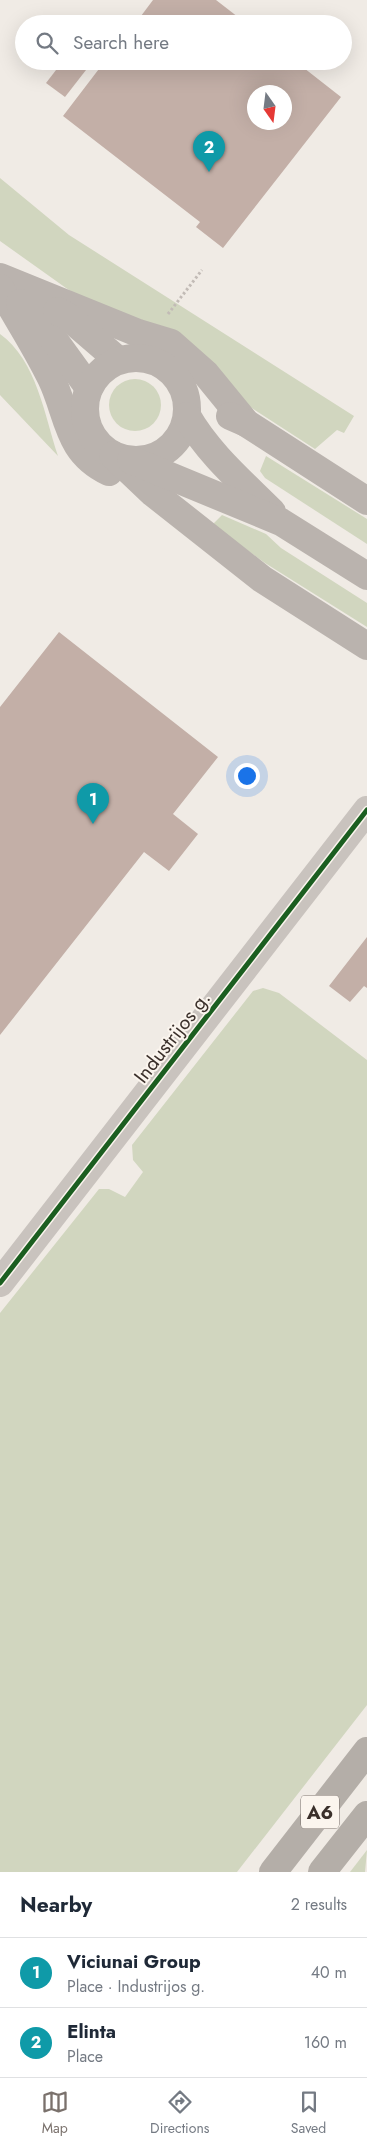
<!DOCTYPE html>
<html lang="en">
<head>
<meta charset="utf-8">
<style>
	body { margin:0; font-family:Jost,sans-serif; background:#f2f2f3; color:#1f2937 }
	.compass { position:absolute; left:247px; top:85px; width:45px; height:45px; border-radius:50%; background:#fff; box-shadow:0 5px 20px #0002; rotate:166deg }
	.you { position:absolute; left:246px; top:775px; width:18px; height:18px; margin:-12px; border:4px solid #fff; border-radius:50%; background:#1a73e8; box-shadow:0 0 0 8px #1a73e833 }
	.badge { display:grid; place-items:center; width:32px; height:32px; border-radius:50%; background:#7a716c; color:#fff; font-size:16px; font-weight:700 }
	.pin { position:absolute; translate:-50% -41px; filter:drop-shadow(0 1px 2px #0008) }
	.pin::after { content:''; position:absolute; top:26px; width:18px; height:15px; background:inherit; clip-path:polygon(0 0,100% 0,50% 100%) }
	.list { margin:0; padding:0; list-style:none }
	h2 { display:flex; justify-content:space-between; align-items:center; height:65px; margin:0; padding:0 20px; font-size:21px }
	h2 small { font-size:16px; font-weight:400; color:#747a83 }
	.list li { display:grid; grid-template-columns:32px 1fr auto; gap:15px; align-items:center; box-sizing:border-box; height:70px; padding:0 20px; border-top:1px solid #e0e1e3 }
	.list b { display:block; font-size:19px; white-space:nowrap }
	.list p { margin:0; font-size:16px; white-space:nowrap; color:#747a83 }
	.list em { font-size:16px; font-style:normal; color:#747a83 }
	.icon { flex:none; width:28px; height:28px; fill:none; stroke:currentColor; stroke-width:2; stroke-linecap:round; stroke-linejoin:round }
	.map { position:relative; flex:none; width:367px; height:1872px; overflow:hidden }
	.search { position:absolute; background:#fff; box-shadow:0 5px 20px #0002; left:15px; right:15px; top:15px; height:55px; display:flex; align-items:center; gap:12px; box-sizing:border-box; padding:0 18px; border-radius:28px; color:#747a83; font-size:19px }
	.sheet { height:205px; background:#fff }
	nav { display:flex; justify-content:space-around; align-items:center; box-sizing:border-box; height:70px; border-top:1px solid #e0e1e3; background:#fff; font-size:14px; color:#747a83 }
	nav a { display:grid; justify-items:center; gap:2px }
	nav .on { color:#7a716c }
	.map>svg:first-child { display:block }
	.green { fill:#d1d6bf }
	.building { fill:#c3afa7; fill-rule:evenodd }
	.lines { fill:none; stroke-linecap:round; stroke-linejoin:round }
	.path { stroke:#c2bbb6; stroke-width:3; stroke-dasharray:2.5 2.5; stroke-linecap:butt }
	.minor { stroke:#c9c3be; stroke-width:28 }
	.secondary { stroke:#bab3ae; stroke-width:28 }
	.trunk { stroke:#b4aea8; stroke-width:28 }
	.cycleway-casing { stroke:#fbf5ee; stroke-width:8 }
	.cycleway { stroke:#1b5e20; stroke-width:5 }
	.labels { text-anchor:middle; stroke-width:4; stroke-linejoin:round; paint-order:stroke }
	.shield { fill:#fbf5ee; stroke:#756b66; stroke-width:1 }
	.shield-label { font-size:19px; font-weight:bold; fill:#3b302b }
	.street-label { font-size:20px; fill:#3b302b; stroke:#fbf5ee }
</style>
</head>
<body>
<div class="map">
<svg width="367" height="1872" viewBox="0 0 367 1872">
	<rect width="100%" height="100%" fill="#f0ebe5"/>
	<g class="green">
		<path d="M0,178L69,235L354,416L344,433L337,430L315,449L66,288L0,241Z"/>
		<path d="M0,334C37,361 44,414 58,456L0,395Z"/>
		<circle cx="135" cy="405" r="26"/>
		<path d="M266,456L367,519V544L265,478L260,471Z"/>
		<path d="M222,515L266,534L281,548L367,603V627L265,563L212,525Z"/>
		<path d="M263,988L279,993L367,1060V1705L237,1872H0V1313L99,1189H109L125,1197L143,1172L133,1160L132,1145L253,991Z"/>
		<path d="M367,1850L365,1872H350Z"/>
	</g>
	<g class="building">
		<path d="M153,0H216L247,24H135Z"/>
		<path d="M63,61H93L65,97L46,83Z"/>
		<path d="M105,61H295L341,97L223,248L196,227L200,222L63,116ZM255,92H284V122H255Z"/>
		<path d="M59,632L218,757L173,814L198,834L169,871L144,852L0,1035V707Z"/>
		<path d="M367,937V988L364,986L350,1002L329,986Z"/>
	</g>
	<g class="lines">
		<path class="path" d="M168,314L202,270"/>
		<path class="minor" d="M0,1283L367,810"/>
		<g class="secondary">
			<path d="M0,277L138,333L171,343L206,374L246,423"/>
			<path d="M0,288C17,318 36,347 51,378C69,415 66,452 109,472"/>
			<path d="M20,303L47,330L89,388"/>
			<path d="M57,311L67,316L118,360"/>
			<circle cx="136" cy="409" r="51"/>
			<path d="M187,416C208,453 242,482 272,512"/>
			<path d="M230,416L246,423L367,501"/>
			<path d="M113,455L153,493L262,579L367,646"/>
			<path d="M131,460L281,522L367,576"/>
		</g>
		<g class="trunk">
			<path d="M273,1872L367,1751"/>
			<path d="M322,1872L367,1815"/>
		</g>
		<g class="cycleway-casing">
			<path id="cycleway" d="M0,1283L367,810"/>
		</g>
		<use href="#cycleway" class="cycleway"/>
	</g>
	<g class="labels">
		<rect class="shield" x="301" y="1795.5" width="38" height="33" rx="4"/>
		<g class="shield-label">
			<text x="320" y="1819">A6</text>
		</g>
		<g class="street-label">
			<text transform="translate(172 1037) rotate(-52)" y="7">Industrijos g.</text>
		</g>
	</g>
</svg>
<svg class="compass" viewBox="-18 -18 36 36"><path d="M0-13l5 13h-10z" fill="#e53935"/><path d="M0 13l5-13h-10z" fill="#747a83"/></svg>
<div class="you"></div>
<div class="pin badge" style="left:93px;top:824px;background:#0f9aa8">1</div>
<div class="pin badge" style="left:209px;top:172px;background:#0f9aa8">2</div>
<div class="search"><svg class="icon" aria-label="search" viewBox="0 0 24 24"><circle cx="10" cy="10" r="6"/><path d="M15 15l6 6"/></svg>Search here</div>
</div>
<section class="sheet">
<h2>Nearby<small>2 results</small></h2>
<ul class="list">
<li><span class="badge" style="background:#0f9aa8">1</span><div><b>Viciunai Group</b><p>Place · Industrijos g.</p></div><em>40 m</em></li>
<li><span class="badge" style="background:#0f9aa8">2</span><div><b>Elinta</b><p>Place</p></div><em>160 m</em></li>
</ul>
</section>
<nav>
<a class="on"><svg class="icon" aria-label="map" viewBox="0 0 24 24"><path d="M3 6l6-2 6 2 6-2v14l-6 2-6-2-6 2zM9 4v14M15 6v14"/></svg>Map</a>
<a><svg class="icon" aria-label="directions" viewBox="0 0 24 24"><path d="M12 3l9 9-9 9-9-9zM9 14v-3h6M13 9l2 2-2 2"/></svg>Directions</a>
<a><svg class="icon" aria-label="saved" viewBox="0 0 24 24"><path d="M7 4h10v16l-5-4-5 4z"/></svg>Saved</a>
</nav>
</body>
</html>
